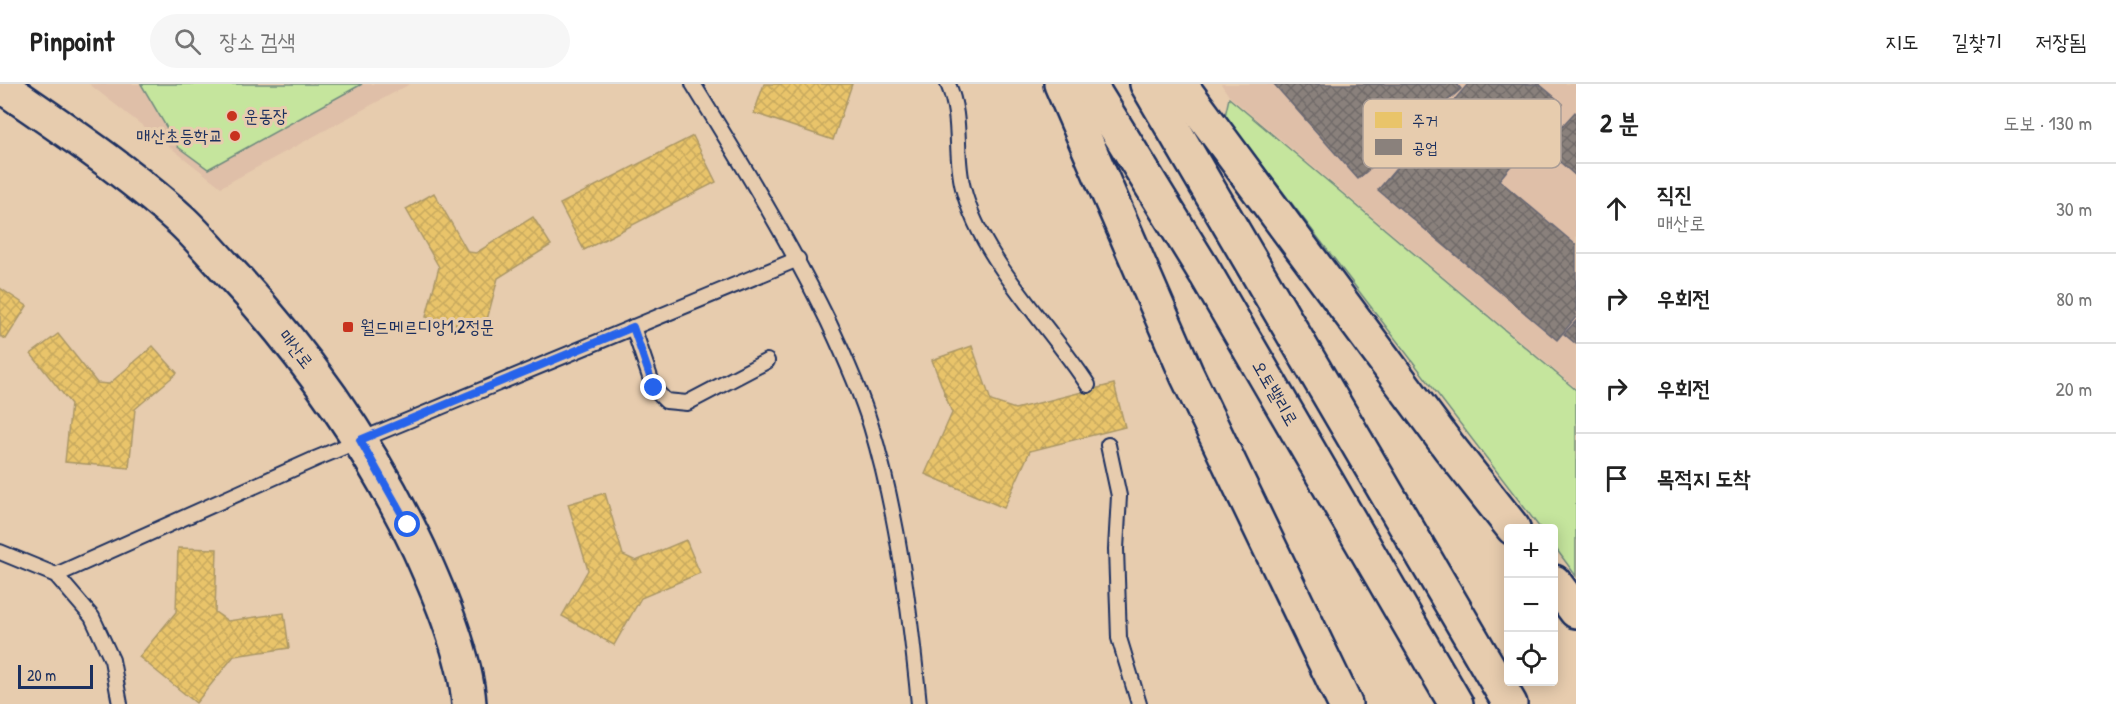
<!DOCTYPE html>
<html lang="ko">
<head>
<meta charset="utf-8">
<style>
	body { margin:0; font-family:"Patrick Hand","Poor Story",sans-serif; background:#f6f6f6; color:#222 }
	.controls { position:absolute; right:18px; bottom:18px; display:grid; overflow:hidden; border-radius:6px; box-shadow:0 3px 15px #0003 }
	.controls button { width:54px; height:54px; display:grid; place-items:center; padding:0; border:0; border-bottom:2px solid #e0e0e0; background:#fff; color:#222; font:30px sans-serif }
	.scale { position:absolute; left:18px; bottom:15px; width:75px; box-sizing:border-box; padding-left:6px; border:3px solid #1b2f5e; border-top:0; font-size:16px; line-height:21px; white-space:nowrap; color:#1b2f5e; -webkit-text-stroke:4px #e7ccae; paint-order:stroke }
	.stop { position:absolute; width:18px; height:18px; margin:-14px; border:4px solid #2563eb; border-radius:50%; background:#fff }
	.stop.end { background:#2563eb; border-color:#fff; box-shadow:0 2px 6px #0008 }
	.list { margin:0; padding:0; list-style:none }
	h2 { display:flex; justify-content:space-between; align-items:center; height:78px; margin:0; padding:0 24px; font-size:26px }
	h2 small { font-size:20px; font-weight:400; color:#767676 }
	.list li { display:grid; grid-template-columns:39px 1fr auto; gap:18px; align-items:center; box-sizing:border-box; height:90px; padding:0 24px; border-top:2px solid #e0e0e0 }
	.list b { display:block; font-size:22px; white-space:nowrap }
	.list p { margin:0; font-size:20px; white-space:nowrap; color:#767676 }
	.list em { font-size:20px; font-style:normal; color:#767676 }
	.icon { flex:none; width:33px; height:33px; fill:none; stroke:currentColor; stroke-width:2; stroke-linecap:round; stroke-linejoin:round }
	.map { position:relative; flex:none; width:1576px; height:620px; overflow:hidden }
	header { display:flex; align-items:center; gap:36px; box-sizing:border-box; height:84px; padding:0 30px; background:#fff; border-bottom:2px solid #e0e0e0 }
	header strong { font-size:28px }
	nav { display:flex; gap:33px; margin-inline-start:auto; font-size:21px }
	.search { width:420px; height:54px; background:#f6f6f6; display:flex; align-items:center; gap:15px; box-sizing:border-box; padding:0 21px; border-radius:33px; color:#767676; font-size:22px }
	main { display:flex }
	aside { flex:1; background:#fff }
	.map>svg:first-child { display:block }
	.built { fill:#dfbfa8 }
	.grass { fill:#c5e59d; stroke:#708a7e; stroke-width:1.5 }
	.homes { fill:url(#homes-cross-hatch); stroke:#ab9766; stroke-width:1.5 }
	.industry { fill:url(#industry-cross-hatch); stroke:#696873; stroke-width:1.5 }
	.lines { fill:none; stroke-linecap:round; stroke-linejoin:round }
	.service-casing { stroke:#1b2f5e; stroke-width:18 }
	.tertiary-casing { stroke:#1b2f5e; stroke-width:38 }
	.trunk-casing { stroke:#1b2f5e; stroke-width:38 }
	.service { stroke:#e7ccae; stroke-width:14 }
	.tertiary { stroke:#e7ccae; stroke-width:33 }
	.trunk { stroke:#e7ccae; stroke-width:33 }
	.route { stroke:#2563eb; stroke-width:8 }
	.poi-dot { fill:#c8321e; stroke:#e7ccae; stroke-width:2 }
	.labels { text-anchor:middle; stroke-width:6; stroke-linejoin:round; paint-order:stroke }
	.poi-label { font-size:18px; fill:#1b2f5e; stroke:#e7ccae; text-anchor:start }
	.street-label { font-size:18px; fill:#1b2f5e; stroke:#e7ccae }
	.key { fill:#e7ccae; stroke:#aa9d96; stroke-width:1.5 }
	.key-label { font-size:16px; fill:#1b2f5e }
</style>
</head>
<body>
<header>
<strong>Pinpoint</strong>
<div class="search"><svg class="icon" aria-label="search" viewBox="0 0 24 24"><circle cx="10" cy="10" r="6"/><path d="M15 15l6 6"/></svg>장소 검색</div>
<nav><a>지도</a><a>길찾기</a><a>저장됨</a></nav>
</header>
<main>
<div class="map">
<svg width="1576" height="620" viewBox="0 0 1576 620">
	<defs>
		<pattern id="homes-cross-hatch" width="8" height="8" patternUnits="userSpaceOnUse" patternTransform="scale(1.5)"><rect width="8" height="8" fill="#e9c46a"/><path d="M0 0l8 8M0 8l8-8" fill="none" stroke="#c7a95e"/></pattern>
		<pattern id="industry-cross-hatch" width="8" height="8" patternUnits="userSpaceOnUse" patternTransform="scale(1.5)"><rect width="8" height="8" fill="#8a817c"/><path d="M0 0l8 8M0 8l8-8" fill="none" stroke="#706a69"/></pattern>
	</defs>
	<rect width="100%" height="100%" fill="#e7ccae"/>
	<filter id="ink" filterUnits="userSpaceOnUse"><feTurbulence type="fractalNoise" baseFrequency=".0167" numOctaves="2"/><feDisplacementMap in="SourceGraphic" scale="12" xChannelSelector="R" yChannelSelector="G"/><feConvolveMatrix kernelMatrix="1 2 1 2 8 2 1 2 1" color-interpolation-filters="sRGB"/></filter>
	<g filter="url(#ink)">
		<g class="built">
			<path d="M89,0H410L221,103Z"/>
			<path d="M1221,0H1576V304L1229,12Z"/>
		</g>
		<g class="grass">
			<path d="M141,0H362L208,85L178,63Z"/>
			<path d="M1229,14L1576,306V492L1554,462V444H1540L1225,32Z"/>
		</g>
		<g class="homes">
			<path d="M764,0H852L833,56L754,29Z"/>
			<path d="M693,52L716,98L584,166L560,120Z"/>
			<path d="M434,109L468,168L476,169L533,133L551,161L498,194L484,247L426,233L439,183L406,125Z"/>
			<path d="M0,204L27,222L6,255L0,252Z"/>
			<path d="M58,250L97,299L109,300L153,262L177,289L135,325L129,384L65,378L71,320L31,270Z"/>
			<path d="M972,262L991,317L1015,325L1114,300L1125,343L1030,367L1004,424L925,390L952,329L932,276Z"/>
			<path d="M605,409L623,471L636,477L686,456L700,489L641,514L614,561L562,532L588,486L568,420Z"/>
			<path d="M178,464L217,465L215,528L228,537L284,529L289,564L234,572L196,619L139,573L176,528Z"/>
		</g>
		<g class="industry">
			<path d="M1274,0H1457L1461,5L1358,95Z"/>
			<path d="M1468,0H1539L1563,20L1499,96L1576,161V233L1557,256L1378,106Z"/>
			<path d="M1575,28L1576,29V92L1543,63Z"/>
			<path d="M1576,237V260L1564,250Z"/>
		</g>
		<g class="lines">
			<g class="service-casing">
				<g id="service">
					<path d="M693,0C741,78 788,155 828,237C844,271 860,306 871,342C898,431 910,528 919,620"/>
					<path d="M948,0C963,35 954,69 963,104C981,176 1048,239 1088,301"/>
					<path d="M633,243L654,305L666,317L687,319L767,277"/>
					<path d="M1108,361L1119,412L1116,465L1119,554L1139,620"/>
					<path d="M0,468L56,491L92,533L112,576L120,620"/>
					<path d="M56,491L315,375L798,175"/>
				</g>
			</g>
			<g class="tertiary-casing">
				<path id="tertiary" d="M0,1C60,42 128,88 182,137C197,151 211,168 225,183C304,267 370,361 419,465C439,509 466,572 469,620"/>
			</g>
			<g class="trunk-casing">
				<g id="trunk">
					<path d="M1061,0L1187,291L1345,620"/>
					<path d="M1089,0L1206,190L1456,620"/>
					<path d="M1147,0L1510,620"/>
					<path d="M1180,0L1449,363L1513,444"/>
					<path d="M1554,498L1576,527"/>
				</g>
			</g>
			<use href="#service" class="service"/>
			<use href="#tertiary" class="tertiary"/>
			<use href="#trunk" class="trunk"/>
		</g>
	</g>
	<g class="lines" filter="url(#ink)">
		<path class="route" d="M408,441L360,356L633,243L654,304"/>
	</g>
	<g class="poi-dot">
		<circle cx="232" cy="32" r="6"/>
		<circle cx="235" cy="52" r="6"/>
		<rect x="342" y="237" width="12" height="12" rx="3"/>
	</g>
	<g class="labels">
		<g class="poi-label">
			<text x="244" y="38">운동장</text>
			<text x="223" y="58" text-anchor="end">매산초등학교</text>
			<text x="360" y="249">월드메르디앙1,2정문</text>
		</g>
		<g class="street-label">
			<text transform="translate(296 265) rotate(52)" y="6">매산로</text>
			<text transform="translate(1275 309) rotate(60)" y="6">오토밸리로</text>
		</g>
	</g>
	<rect x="1363" y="15" width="198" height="69" rx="9" class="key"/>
	<rect x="1375" y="28" width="27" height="16" fill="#e9c46a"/>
	<rect x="1375" y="55" width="27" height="16" fill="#8a817c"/>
	<g class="key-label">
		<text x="1412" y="42">주거</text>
		<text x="1412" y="69">공업</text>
	</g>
</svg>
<div class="controls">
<button>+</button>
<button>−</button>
<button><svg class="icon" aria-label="locate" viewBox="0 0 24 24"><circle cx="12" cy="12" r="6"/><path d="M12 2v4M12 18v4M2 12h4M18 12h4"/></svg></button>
</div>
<div class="scale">20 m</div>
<div class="stop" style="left:408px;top:441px"></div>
<div class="stop end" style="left:654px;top:304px"></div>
</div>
<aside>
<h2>2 분<small>도보 · 130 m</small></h2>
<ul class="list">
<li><svg class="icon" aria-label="ahead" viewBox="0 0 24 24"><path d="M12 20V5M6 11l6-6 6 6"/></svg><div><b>직진</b><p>매산로</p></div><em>30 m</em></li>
<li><svg class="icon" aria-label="right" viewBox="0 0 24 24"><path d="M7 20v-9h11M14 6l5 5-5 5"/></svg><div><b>우회전</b></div><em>80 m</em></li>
<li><svg class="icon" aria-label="right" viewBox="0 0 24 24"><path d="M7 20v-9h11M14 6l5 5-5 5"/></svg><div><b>우회전</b></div><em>20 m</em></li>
<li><svg class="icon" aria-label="arrive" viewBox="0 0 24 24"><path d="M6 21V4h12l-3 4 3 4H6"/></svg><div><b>목적지 도착</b></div></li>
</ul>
</aside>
</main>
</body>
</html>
